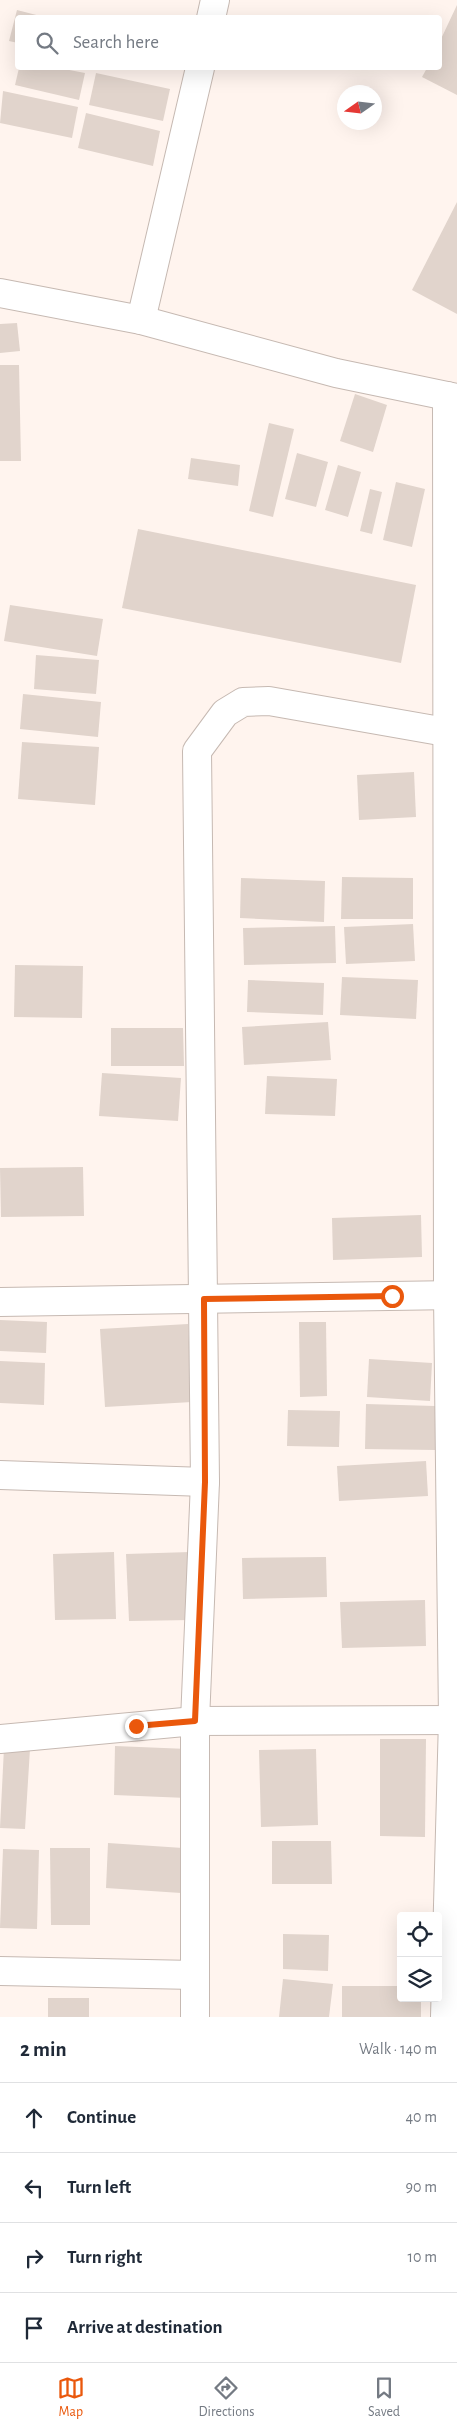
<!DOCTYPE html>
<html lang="en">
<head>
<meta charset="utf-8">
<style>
	body { margin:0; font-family:"Alegreya Sans",sans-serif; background:#f2f2f3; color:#1f2937 }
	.controls { position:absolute; right:15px; bottom:15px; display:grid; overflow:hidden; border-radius:5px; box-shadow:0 5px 20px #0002 }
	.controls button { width:45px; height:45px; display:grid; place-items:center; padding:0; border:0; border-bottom:1px solid #e0e1e3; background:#fff; color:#1f2937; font:25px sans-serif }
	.compass { position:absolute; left:337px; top:85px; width:45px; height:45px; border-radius:50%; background:#fff; box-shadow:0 5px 20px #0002; rotate:256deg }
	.stop { position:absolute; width:15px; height:15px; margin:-11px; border:4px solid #ea580c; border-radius:50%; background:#fff }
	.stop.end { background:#ea580c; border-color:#fff; box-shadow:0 1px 5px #0008 }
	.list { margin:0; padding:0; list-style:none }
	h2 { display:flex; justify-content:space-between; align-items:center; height:65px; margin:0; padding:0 20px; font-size:21px }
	h2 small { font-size:16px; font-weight:400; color:#747a83 }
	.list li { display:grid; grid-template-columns:32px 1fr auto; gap:15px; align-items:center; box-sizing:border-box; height:70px; padding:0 20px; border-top:1px solid #e0e1e3 }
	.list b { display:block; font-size:19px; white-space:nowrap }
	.list em { font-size:16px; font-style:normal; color:#747a83 }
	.icon { flex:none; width:28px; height:28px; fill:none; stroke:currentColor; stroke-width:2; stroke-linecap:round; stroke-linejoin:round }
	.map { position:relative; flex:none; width:457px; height:2017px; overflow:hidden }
	.search { position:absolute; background:#fff; box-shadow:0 5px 20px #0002; left:15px; right:15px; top:15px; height:55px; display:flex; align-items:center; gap:12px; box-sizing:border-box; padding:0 18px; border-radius:5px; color:#747a83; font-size:19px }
	.sheet { height:345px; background:#fff }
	nav { display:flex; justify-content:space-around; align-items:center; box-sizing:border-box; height:70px; border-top:1px solid #e0e1e3; background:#fff; font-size:14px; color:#747a83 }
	nav a { display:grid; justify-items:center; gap:2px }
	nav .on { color:#ea580c }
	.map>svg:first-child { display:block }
	.building { fill:#e1d4cc }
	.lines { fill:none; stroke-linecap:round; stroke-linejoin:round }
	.street-casing { stroke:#c6b9b2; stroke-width:30 }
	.street { stroke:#fff; stroke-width:28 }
	.route { stroke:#ea580c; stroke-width:6 }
</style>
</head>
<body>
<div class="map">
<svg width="457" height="2017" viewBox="0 0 457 2017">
	<rect width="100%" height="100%" fill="#fff4ee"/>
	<g class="building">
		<path d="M457,5V95L422,77L427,68H440V41Z"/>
		<path d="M17,10L44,17L18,18V43L9,41Z"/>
		<path d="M19,68H59L85,73L79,100L15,85Z"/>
		<path d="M96,73L170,89L163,121L89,105Z"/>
		<path d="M3,91L78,107L72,138L0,123Z"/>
		<path d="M86,113L160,131L153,166L78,148Z"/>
		<path d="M457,202V314L412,290Z"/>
		<path d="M17,323L20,351L0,353V324Z"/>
		<path d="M0,365H19L21,461H0Z"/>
		<path d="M355,394L387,405L373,452L340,441Z"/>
		<path d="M269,423L294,429L273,517L249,511Z"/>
		<path d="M297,453L328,462L316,507L285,499Z"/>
		<path d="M191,458L240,465L238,486L188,479Z"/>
		<path d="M338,465L361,472L348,517L325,510Z"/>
		<path d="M396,482L425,489L412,547L383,540Z"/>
		<path d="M370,489L382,492L372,534L360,531Z"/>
		<path d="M138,529L416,585L401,663L122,608Z"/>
		<path d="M10,605L103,619L97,656L4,641Z"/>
		<path d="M36,655L99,660L96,694L34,689Z"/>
		<path d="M23,694L101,702L98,737L20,729Z"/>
		<path d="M22,742L99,747L95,805L18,799Z"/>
		<path d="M414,772L416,817L359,820L357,775Z"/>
		<path d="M342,877L413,878V919H341Z"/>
		<path d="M241,878L325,881L324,922L240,918Z"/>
		<path d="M413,924L415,961L346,964L344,927Z"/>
		<path d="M335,926L336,963L244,965L243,928Z"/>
		<path d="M15,965L83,966L82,1018L14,1017Z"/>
		<path d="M342,977L418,980L416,1019L340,1015Z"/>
		<path d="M248,980L324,983L323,1015L247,1012Z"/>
		<path d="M328,1022L331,1060L244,1065L242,1027Z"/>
		<path d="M111,1028H183L184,1066H111Z"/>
		<path d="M102,1073L181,1078L178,1121L99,1116Z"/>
		<path d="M267,1076L337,1079L335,1116L265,1114Z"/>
		<path d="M83,1167L84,1216L1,1217L0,1168Z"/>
		<path d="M421,1215L422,1257L333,1260L332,1218Z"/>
		<path d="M0,1320L47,1322L46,1353L0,1351Z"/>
		<path d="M299,1322H326L327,1396L300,1397Z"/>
		<path d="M188,1324L192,1402L105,1407L100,1329Z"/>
		<path d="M369,1359L432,1363L430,1401L367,1397Z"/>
		<path d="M0,1361L45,1363L44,1405L0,1403Z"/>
		<path d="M366,1404L435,1406V1450L365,1449Z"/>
		<path d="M288,1410L340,1411L339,1447L287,1446Z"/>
		<path d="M426,1461L428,1496L339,1501L337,1466Z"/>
		<path d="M114,1552L116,1619L55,1620L53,1554Z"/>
		<path d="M190,1552L192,1620L129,1621L126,1554Z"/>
		<path d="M326,1557L327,1597L243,1599L242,1558Z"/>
		<path d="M425,1600L426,1646L342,1648L340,1602Z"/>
		<path d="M380,1739H426L425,1837L380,1836Z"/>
		<path d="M115,1746L188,1749L187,1798L114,1795Z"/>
		<path d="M4,1748L30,1749L25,1829L0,1828Z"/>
		<path d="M316,1749L318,1825L261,1827L259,1750Z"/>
		<path d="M272,1841H331L332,1884H272Z"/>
		<path d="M108,1843L183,1848L181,1893L106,1888Z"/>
		<path d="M50,1848H90V1925H51Z"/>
		<path d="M3,1849L39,1850L37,1929L0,1928Z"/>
		<path d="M283,1934L329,1935L328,1971L283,1969Z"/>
		<path d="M283,1979L333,1984L329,2017H279Z"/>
		<path d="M342,1986H401V1998H421V2017H342Z"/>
		<rect x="48" y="1998" width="41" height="19"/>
	</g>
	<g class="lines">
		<g class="street-casing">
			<g id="street">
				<path d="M211,18L215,0"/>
				<path d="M0,293L141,320L336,373L457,398"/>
				<path d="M141,320L200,68"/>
				<path d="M0,1302L457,1295"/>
				<path d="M0,1475L205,1482"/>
				<path d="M0,1739L195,1721L457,1720"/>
				<path d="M0,1971L195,1975"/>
				<path d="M195,2017V1721L205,1482L197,751L225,713L243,702L269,701L457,734"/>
				<path d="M445,2017L453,1719L448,1295L447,396"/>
			</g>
		</g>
		<use href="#street" class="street"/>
	</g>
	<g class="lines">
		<path class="route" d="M136,1726L195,1721L205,1482L204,1299L392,1296"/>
	</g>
</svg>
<div class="controls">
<button><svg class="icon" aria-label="locate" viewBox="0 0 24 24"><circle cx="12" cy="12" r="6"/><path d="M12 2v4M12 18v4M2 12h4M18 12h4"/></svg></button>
<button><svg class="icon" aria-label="layers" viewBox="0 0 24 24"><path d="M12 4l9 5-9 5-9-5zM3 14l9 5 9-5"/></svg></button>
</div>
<svg class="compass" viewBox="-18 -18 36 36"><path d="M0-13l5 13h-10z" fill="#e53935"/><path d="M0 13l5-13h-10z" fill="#747a83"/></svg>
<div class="stop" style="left:392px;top:1296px"></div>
<div class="stop end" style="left:136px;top:1726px"></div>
<div class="search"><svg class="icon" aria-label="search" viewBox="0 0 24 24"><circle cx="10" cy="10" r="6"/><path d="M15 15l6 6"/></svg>Search here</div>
</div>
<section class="sheet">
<h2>2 min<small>Walk · 140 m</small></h2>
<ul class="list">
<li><svg class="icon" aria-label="ahead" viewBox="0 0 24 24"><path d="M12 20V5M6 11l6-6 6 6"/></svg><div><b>Continue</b></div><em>40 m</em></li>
<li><svg class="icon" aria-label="left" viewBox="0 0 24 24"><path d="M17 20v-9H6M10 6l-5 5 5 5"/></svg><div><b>Turn left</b></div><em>90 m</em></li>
<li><svg class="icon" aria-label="right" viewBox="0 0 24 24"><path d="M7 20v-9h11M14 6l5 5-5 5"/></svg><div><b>Turn right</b></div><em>10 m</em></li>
<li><svg class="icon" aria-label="arrive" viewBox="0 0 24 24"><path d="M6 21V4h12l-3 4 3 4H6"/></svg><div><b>Arrive at destination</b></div></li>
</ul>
</section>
<nav>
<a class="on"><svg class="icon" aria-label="map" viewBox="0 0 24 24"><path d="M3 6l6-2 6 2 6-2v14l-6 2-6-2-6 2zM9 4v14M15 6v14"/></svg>Map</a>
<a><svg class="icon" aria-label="directions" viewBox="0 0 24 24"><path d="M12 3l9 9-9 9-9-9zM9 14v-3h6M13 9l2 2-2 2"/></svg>Directions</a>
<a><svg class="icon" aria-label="saved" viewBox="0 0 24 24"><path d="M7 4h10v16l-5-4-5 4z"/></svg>Saved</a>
</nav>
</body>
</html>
